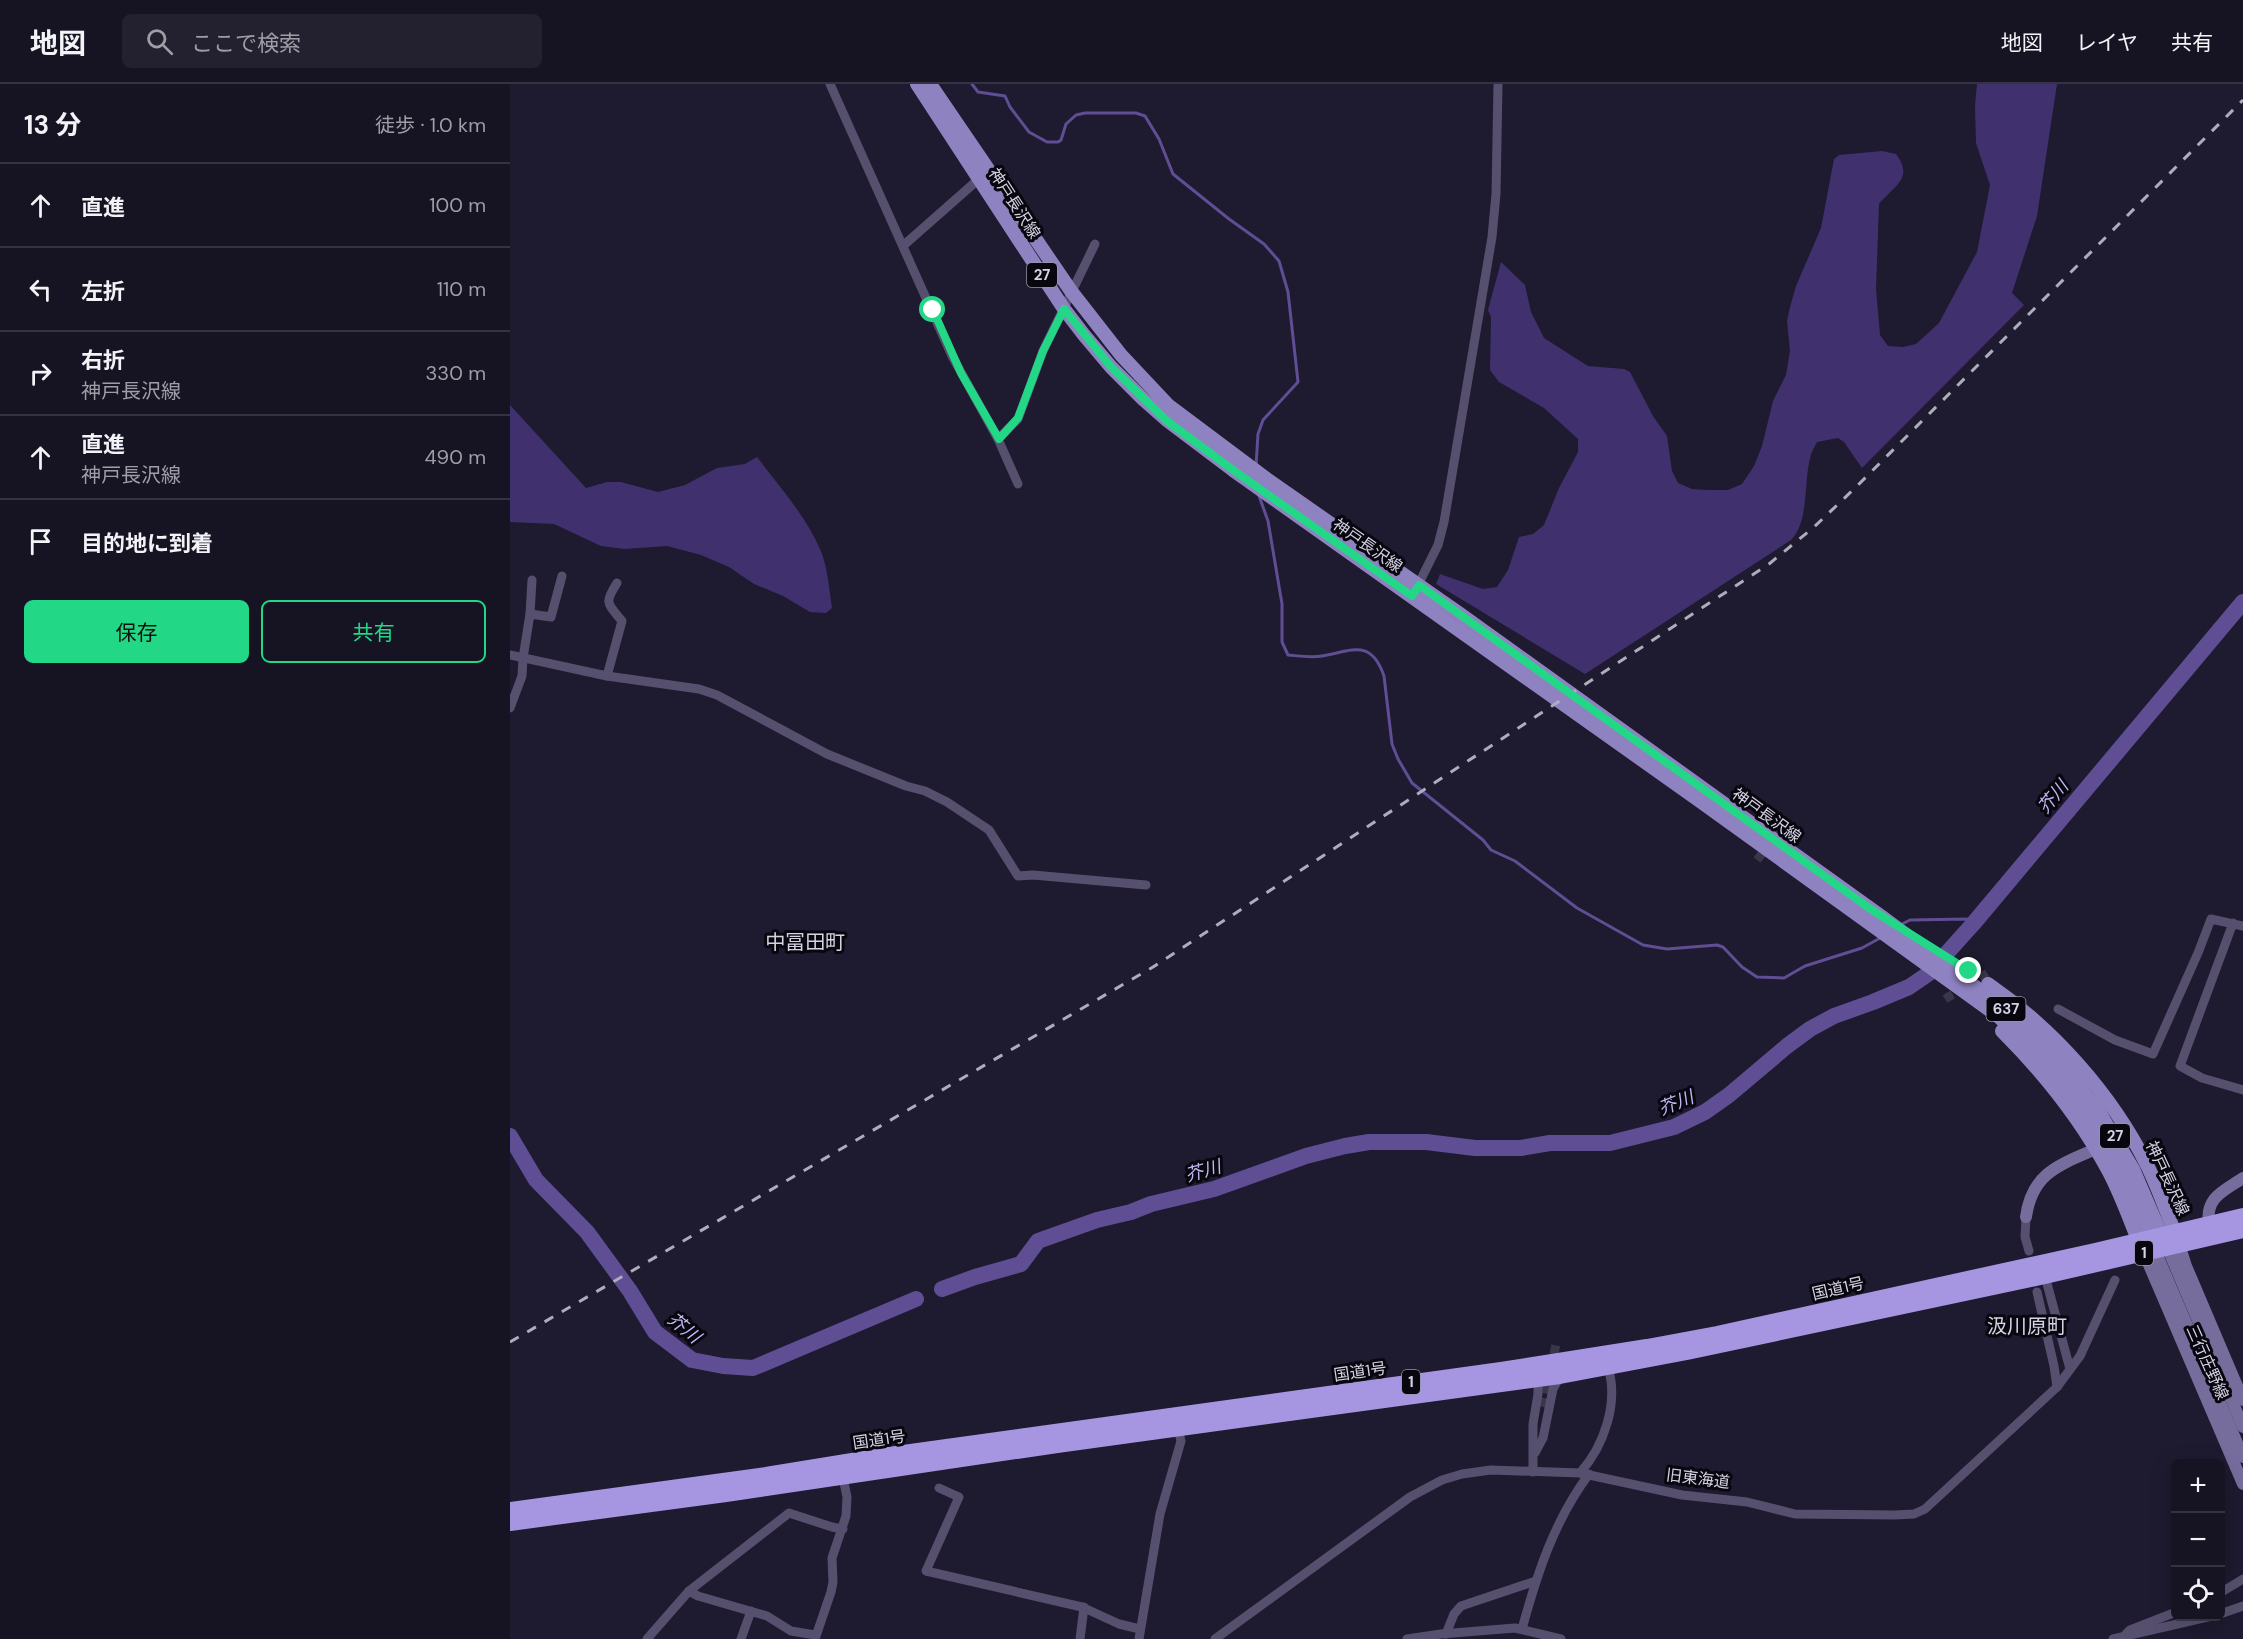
<!DOCTYPE html>
<html lang="ja">
<head>
<meta charset="utf-8">
<style>
	body { margin:0; font-family:"DM Sans","Noto Sans JP",sans-serif; background:#232130; color:#f1f3f6 }
	.controls { position:absolute; right:18px; bottom:18px; display:grid; overflow:hidden; border-radius:9px; box-shadow:0 6px 24px #0002 }
	.controls button { width:54px; height:54px; display:grid; place-items:center; padding:0; border:0; border-bottom:2px solid #353341; background:#161423; color:#f1f3f6; font:30px sans-serif }
	.stop { position:absolute; width:18px; height:18px; margin:-14px; border:4px solid #22d887; border-radius:50%; background:#fff }
	.stop.end { background:#22d887; border-color:#fff; box-shadow:0 2px 6px #0008 }
	.list { margin:0; padding:0; list-style:none }
	h2 { display:flex; justify-content:space-between; align-items:center; height:78px; margin:0; padding:0 24px; font-size:26px }
	h2 small { font-size:20px; font-weight:400; color:#9e9ea6 }
	.list li { display:grid; grid-template-columns:39px 1fr auto; gap:18px; align-items:center; box-sizing:border-box; height:84px; padding:0 24px; border-top:2px solid #353341 }
	.list b { display:block; font-size:22px; white-space:nowrap }
	.list p { margin:0; font-size:20px; white-space:nowrap; color:#9e9ea6 }
	.list em { font-size:20px; font-style:normal; color:#9e9ea6 }
	.actions { display:flex; gap:12px; padding:18px 24px }
	.actions a { flex:1; padding:14px 0; border:2px solid #22d887; border-radius:9px; text-align:center; font-size:21px; color:#22d887 }
	.actions .main { background:#22d887; color:#111 }
	.icon { flex:none; width:33px; height:33px; fill:none; stroke:currentColor; stroke-width:2; stroke-linecap:round; stroke-linejoin:round }
	.map { position:relative; flex:none; width:1733px; height:1555px; overflow:hidden }
	header { display:flex; align-items:center; gap:36px; box-sizing:border-box; height:84px; padding:0 30px; background:#161423; border-bottom:2px solid #353341 }
	header strong { font-size:28px }
	nav { display:flex; gap:33px; margin-inline-start:auto; font-size:21px }
	.search { width:420px; height:54px; background:#232130; display:flex; align-items:center; gap:15px; box-sizing:border-box; padding:0 21px; border-radius:9px; color:#9e9ea6; font-size:22px }
	main { display:flex }
	aside { flex:1; background:#161423 }
	.map>svg:first-child { display:block }
	.green { fill:#41306e }
	.lines { fill:none; stroke-linecap:round; stroke-linejoin:round }
	.stream { stroke:#5f4e93; stroke-width:3 }
	.river { stroke:#5f4e93; stroke-width:16 }
	.street-tunnel { stroke:#39364a; stroke-width:9; stroke-dasharray:9 4.5; stroke-linecap:butt }
	.street { stroke:#56506e; stroke-width:9 }
	.secondary { stroke:#766d9d; stroke-width:12 }
	.primary { stroke:#8f82c1; stroke-width:14 }
	.highway { stroke:#a696e1; stroke-width:16 }
	.rail { stroke:#afacbc; stroke-width:3; stroke-dasharray:10 10; stroke-linecap:butt }
	.route { stroke:#22d887; stroke-width:8 }
	.labels { text-anchor:middle; stroke-width:6; stroke-linejoin:round; paint-order:stroke }
	.shield { fill:#08060f; stroke:#9896a3; stroke-width:1.5 }
	.shield-label { font-size:15px; font-weight:bold; fill:#d5d3e2 }
	.street-label { font-size:16px; fill:#d5d3e2; stroke:#08060f }
	.water-label { font-size:18px; font-style:italic; fill:#c3b8f4; stroke:#08060f }
	.quarter-label { font-size:20px; fill:#d5d3e2; stroke:#08060f }
</style>
</head>
<body>
<header>
<strong>地図</strong>
<div class="search"><svg class="icon" aria-label="search" viewBox="0 0 24 24"><circle cx="10" cy="10" r="6"/><path d="M15 15l6 6"/></svg>ここで検索</div>
<nav><a>地図</a><a>レイヤ</a><a>共有</a></nav>
</header>
<main>
<aside>
<h2>13 分<small>徒歩 · 1.0 km</small></h2>
<ul class="list">
<li><svg class="icon" aria-label="ahead" viewBox="0 0 24 24"><path d="M12 20V5M6 11l6-6 6 6"/></svg><div><b>直進</b></div><em>100 m</em></li>
<li><svg class="icon" aria-label="left" viewBox="0 0 24 24"><path d="M17 20v-9H6M10 6l-5 5 5 5"/></svg><div><b>左折</b></div><em>110 m</em></li>
<li><svg class="icon" aria-label="right" viewBox="0 0 24 24"><path d="M7 20v-9h11M14 6l5 5-5 5"/></svg><div><b>右折</b><p>神戸長沢線</p></div><em>330 m</em></li>
<li><svg class="icon" aria-label="ahead" viewBox="0 0 24 24"><path d="M12 20V5M6 11l6-6 6 6"/></svg><div><b>直進</b><p>神戸長沢線</p></div><em>490 m</em></li>
<li><svg class="icon" aria-label="arrive" viewBox="0 0 24 24"><path d="M6 21V4h12l-3 4 3 4H6"/></svg><div><b>目的地に到着</b></div></li>
</ul>
<div class="actions"><a class="main">保存</a><a>共有</a></div>
</aside>
<div class="map">
<svg width="1733" height="1555" viewBox="0 0 1733 1555">
	<rect width="100%" height="100%" fill="#1e1a2f"/>
	<g class="green">
		<path d="M1467,0H1547L1527,132L1502,209L1514,221L1352,384L1334,358L1328,354L1307,358C1305,362 1302,367 1301,371C1293,396 1300,437 1281,456L1075,590L926,500L930,490L973,505L987,503L998,486L1009,453L1023,450L1034,441L1049,404L1068,368V355L1034,324L989,298L980,286L981,233L978,226L991,178L1015,201L1021,228L1034,254L1078,282L1114,285L1120,288L1143,332L1157,352L1162,387L1168,399L1182,405L1196,406H1218L1232,400L1244,382L1252,362L1263,317L1276,291L1280,267L1277,237L1280,223L1286,202L1311,144L1324,75L1329,71L1372,67L1386,70C1404,94 1385,101 1369,120L1366,205L1370,251L1378,262L1393,263L1406,260L1429,239L1467,168L1480,101L1466,59L1465,22Z"/>
		<path d="M0,321L76,404L97,398H111L148,408L175,401L207,384L235,380L247,373C269,402 295,431 310,465C318,483 319,505 322,524L316,529L300,528L273,512L244,500L219,483L191,471L157,462L114,465L91,462L44,440L0,438Z"/>
	</g>
	<g class="lines">
		<g class="stream">
			<path d="M462,0L468,8L495,12L500,23L519,48L537,58H548L551,56L556,40L566,31L575,29H626L635,32L649,55L663,90L719,135L754,160L769,177L778,208L788,298L753,336L748,350L746,382"/>
			<path d="M748,409L758,437L772,520V558L778,571C789,572 801,574 812,572C842,567 861,554 874,592L882,660L888,675L902,699L973,756L981,766L1005,777L1067,824L1133,861L1157,865L1207,861L1213,863L1232,883L1247,893L1274,894L1295,882L1352,864L1372,853"/>
			<path d="M1390,841L1400,836L1457,835L1463,840"/>
		</g>
		<g class="river">
			<path d="M0,1052L26,1096L77,1148L120,1207L145,1248L182,1276L213,1282L243,1284L406,1215"/>
			<path d="M432,1205L465,1193L511,1180L528,1157L587,1136L621,1128L641,1120L704,1105L796,1072L835,1062L859,1058H916L965,1064H1011L1040,1059H1100L1164,1043L1195,1028L1219,1011L1277,962L1300,945L1324,932L1363,918L1399,903L1418,890L1463,840L1733,518"/>
		</g>
		<g class="street-tunnel">
			<path d="M1247,776L1272,745"/>
			<path d="M1435,915L1481,887"/>
			<path d="M1033,1323L1046,1260"/>
		</g>
		<g class="street">
			<path d="M320,0L442,272L488,355L508,400"/>
			<path d="M394,161L470,94"/>
			<path d="M488,355L508,335L533,267L585,160"/>
			<path d="M906,505L928,461L934,438L982,153L986,110L988,0"/>
			<path d="M20,530L22,496"/>
			<path d="M0,571L97,592L189,605L207,611L317,670L396,702L415,707L437,718L479,746L508,792L523,791L636,801"/>
			<path d="M97,592L112,537C97,519 94,519 107,499"/>
			<path d="M0,624L12,592L13,574L20,530L41,533L52,492"/>
			<path d="M1723,839L1670,982L1692,994L1733,1006"/>
			<path d="M1548,925L1605,956L1643,970L1688,869L1701,835L1733,842"/>
			<path d="M1516,1133L1515,1153L1519,1167"/>
			<path d="M1535,1192L1560,1285"/>
			<path d="M1527,1208L1544,1282L1547,1303"/>
			<path d="M1025,1369L1033,1354L1043,1305L1050,1292"/>
			<path d="M1023,1388V1340L1028,1310V1302L1024,1296"/>
			<path d="M1070,1389C1094,1362 1109,1319 1098,1283"/>
			<path d="M429,1404L449,1413L416,1487L572,1523L609,1540L630,1545"/>
			<path d="M179,1507L188,1512L257,1532L281,1547L305,1551"/>
			<path d="M1710,1509L1733,1495"/>
			<path d="M1710,1530L1733,1522"/>
			<path d="M1012,1545C1027,1490 1044,1437 1079,1390"/>
			<path d="M936,1550L944,1530L951,1522L1026,1497"/>
			<path d="M1616,1550L1620,1546L1666,1528"/>
			<path d="M137,1555L179,1507L279,1429L322,1443L333,1445"/>
			<path d="M231,1555L241,1527"/>
			<path d="M305,1555L321,1508L323,1498L322,1474L336,1432L337,1413L333,1394"/>
			<path d="M570,1555L574,1523"/>
			<path d="M629,1555L650,1430L671,1357L668,1345"/>
			<path d="M705,1555L900,1413L932,1396L952,1390L981,1386L1070,1389L1172,1411L1237,1418L1285,1430L1385,1431L1404,1430L1415,1425L1547,1303L1570,1272L1605,1196"/>
			<path d="M897,1555L931,1550L1005,1544L1051,1555"/>
			<path d="M1603,1555L1702,1532"/>
		</g>
		<g class="secondary">
			<path d="M1516,1133C1522,1089 1549,1081 1586,1065"/>
			<path d="M1699,1140C1695,1113 1714,1107 1733,1094"/>
			<path d="M1655,1158L1733,1343"/>
			<path d="M1642,1159L1733,1373"/>
			<path d="M1669,1160L1676,1182L1733,1316"/>
			<path d="M1634,1169L1733,1400"/>
		</g>
		<g class="primary">
			<path d="M407,0L554,225L574,251L601,283L633,315L658,337L723,386L1190,717L1488,932C1530,970 1567,1011 1595,1059C1614,1091 1628,1126 1642,1159"/>
			<path d="M420,0L561,207L611,271L658,321L758,396L950,530L1372,833L1515,940L1537,961L1588,1026L1623,1085L1653,1155"/>
			<path d="M1478,900C1543,945 1601,1009 1637,1081C1649,1105 1658,1132 1668,1157"/>
			<path d="M1492,947C1533,988 1570,1034 1598,1086C1612,1112 1621,1139 1632,1166"/>
		</g>
		<g class="highway">
			<path d="M0,1426L256,1391L379,1371L991,1286L1137,1263L1207,1250L1585,1167L1733,1132"/>
			<path d="M0,1439L216,1410L547,1361L1050,1292L1177,1268L1535,1192L1733,1146"/>
		</g>
		<path class="rail" d="M0,1258L643,883L1259,480L1304,443L1344,405L1733,16"/>
	</g>
	<g class="lines">
		<path class="route" d="M423,226L451,289L489,355L508,334L533,267L554,225L601,283L657,337L723,386L902,512L909,501L1359,824L1459,887"/>
	</g>
	<g class="labels">
		<g class="shield">
			<rect x="517" y="179" width="30" height="24" rx="4.5"/>
			<rect x="1476.5" y="913" width="39" height="24" rx="4.5"/>
			<rect x="1590" y="1040" width="30" height="24" rx="4.5"/>
			<rect x="1625" y="1157" width="18" height="24" rx="4.5"/>
			<rect x="892" y="1286" width="18" height="24" rx="4.5"/>
		</g>
		<g class="shield-label">
			<text x="532" y="196">27</text>
			<text x="1496" y="930">637</text>
			<text x="1605" y="1057">27</text>
			<text x="1634" y="1174">1</text>
			<text x="901" y="1303">1</text>
		</g>
		<g class="street-label">
			<text transform="translate(505 119) rotate(57)" y="6">神戸長沢線</text>
			<text transform="translate(858 461) rotate(35)" y="6">神戸長沢線</text>
			<text transform="translate(1257 731) rotate(36)" y="6">神戸長沢線</text>
			<text transform="translate(1658 1094) rotate(65)" y="6">神戸長沢線</text>
			<text transform="translate(1328 1204) rotate(-13)" y="6">国道1号</text>
			<text transform="translate(1698 1278) rotate(66)" y="6">三行庄野線</text>
			<text transform="translate(850 1287) rotate(-8)" y="6">国道1号</text>
			<text transform="translate(369 1355) rotate(-8)" y="6">国道1号</text>
			<text transform="translate(1188 1394) rotate(7)" y="6">旧東海道</text>
		</g>
		<g class="water-label">
			<text transform="translate(1543 713) rotate(-50)" y="6">芥川</text>
			<text transform="translate(1166 1019) rotate(-22)" y="6">芥川</text>
			<text transform="translate(693 1087) rotate(-16)" y="6">芥川</text>
			<text transform="translate(174 1244) rotate(39)" y="6">芥川</text>
		</g>
		<g class="quarter-label">
			<text x="295" y="865">中冨田町</text>
			<text x="1517" y="1249">汲川原町</text>
		</g>
	</g>
</svg>
<div class="controls">
<button>+</button>
<button>−</button>
<button><svg class="icon" aria-label="locate" viewBox="0 0 24 24"><circle cx="12" cy="12" r="6"/><path d="M12 2v4M12 18v4M2 12h4M18 12h4"/></svg></button>
</div>
<div class="stop" style="left:423px;top:226px"></div>
<div class="stop end" style="left:1459px;top:887px"></div>
</div>
</main>
</body>
</html>
